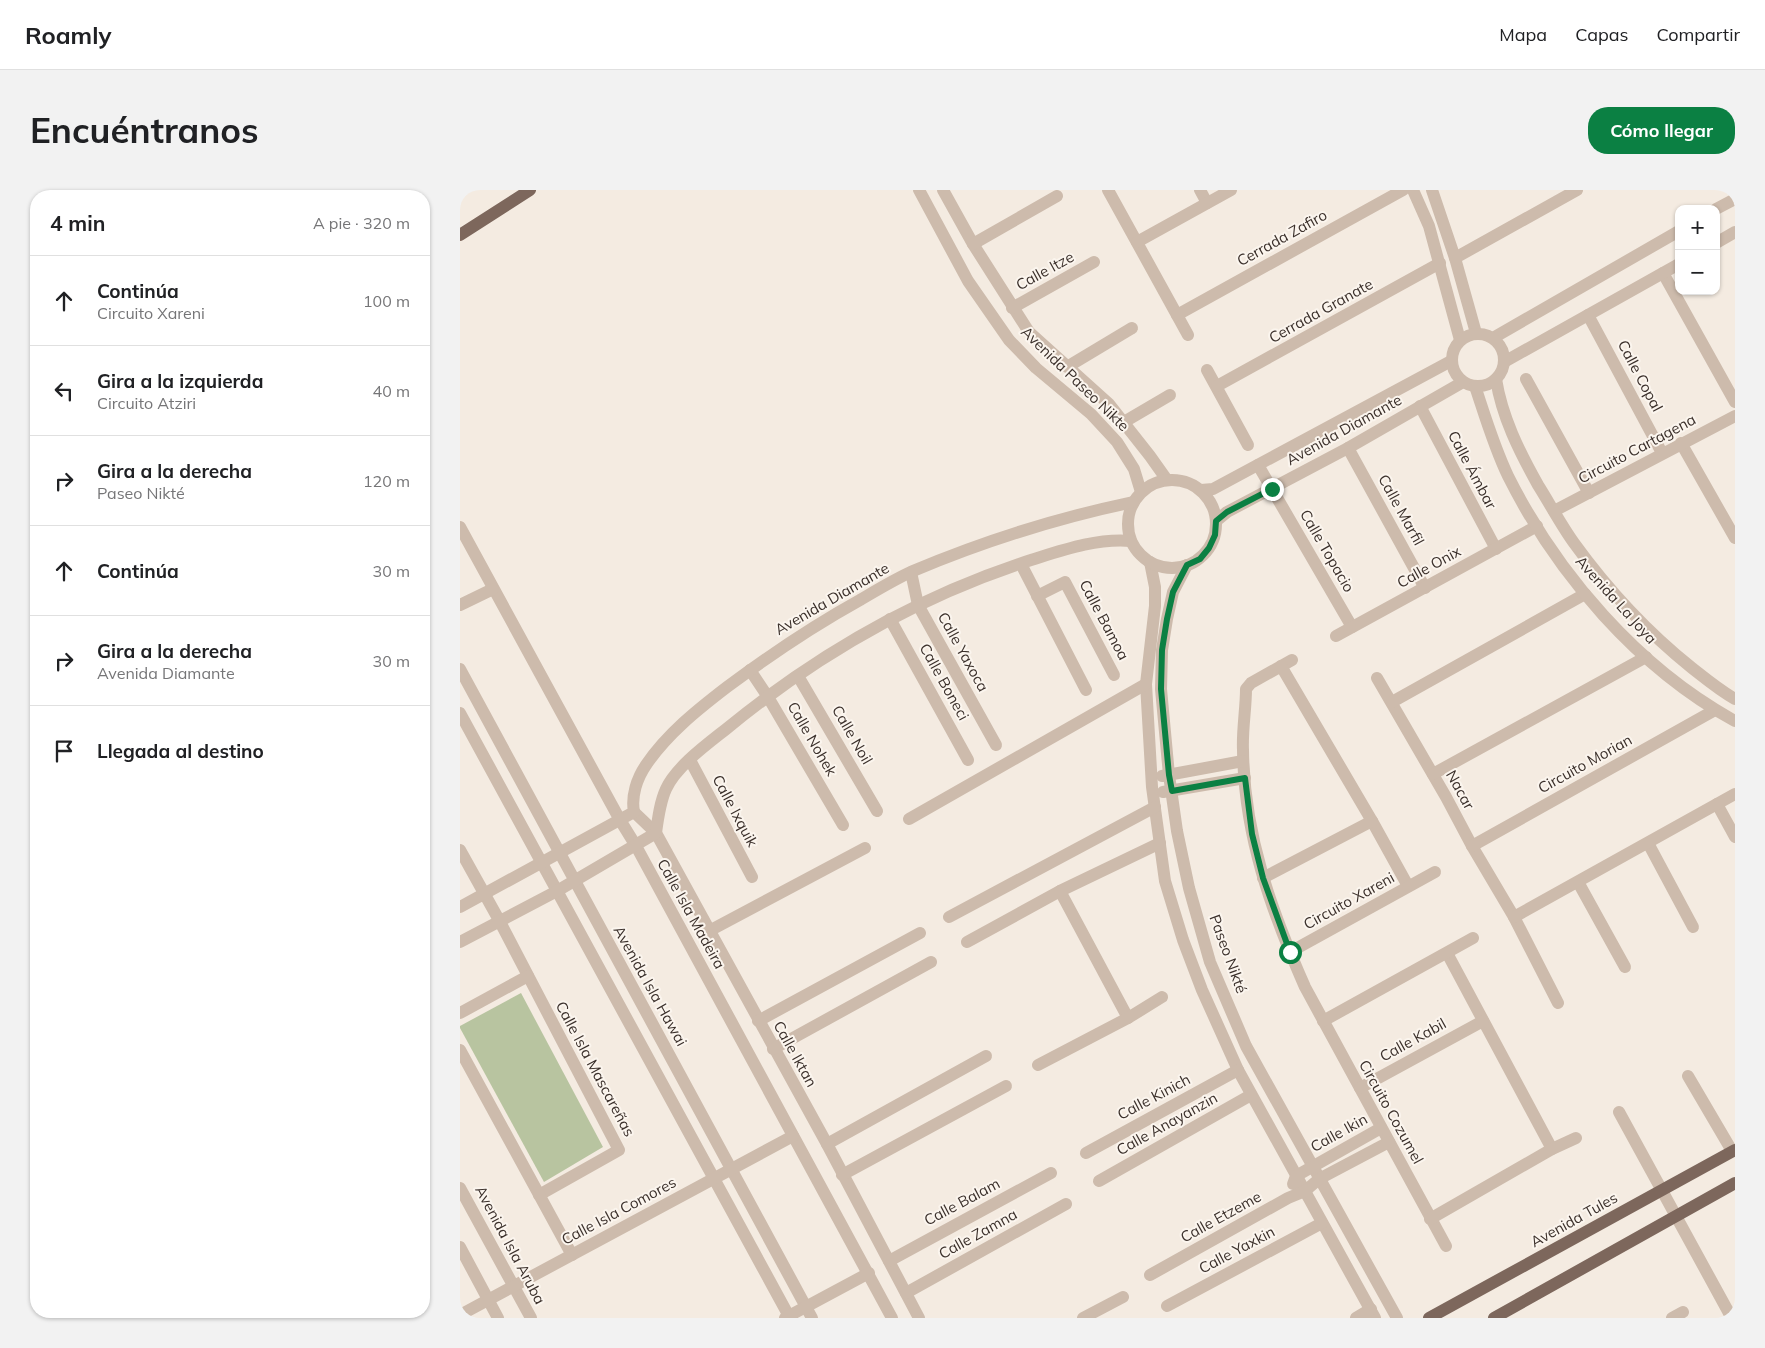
<!DOCTYPE html>
<html lang="es">
<head>
<meta charset="utf-8">
<style>
	body { margin:0; font-family:Mulish,sans-serif; background:#f2f2f2; color:#202124 }
	.controls { position:absolute; right:15px; top:15px; display:grid; overflow:hidden; border-radius:10px; box-shadow:0 1px 4px #0004 }
	.controls button { width:45px; height:45px; display:grid; place-items:center; padding:0; border:0; border-bottom:1px solid #e0e0e0; background:#fff; color:#202124; font:25px sans-serif }
	.stop { position:absolute; width:15px; height:15px; margin:-11px; border:4px solid #0b8043; border-radius:50%; background:#fff }
	.stop.end { background:#0b8043; border-color:#fff; box-shadow:0 1px 5px #0008 }
	.list { margin:0; padding:0; list-style:none }
	h2 { display:flex; justify-content:space-between; align-items:center; height:65px; margin:0; padding:0 20px; font-size:21px }
	h2 small { font-size:16px; font-weight:400; color:#757577 }
	.list li { display:grid; grid-template-columns:32px 1fr auto; gap:15px; align-items:center; box-sizing:border-box; height:90px; padding:0 20px; border-top:1px solid #e0e0e0 }
	.list b { display:block; font-size:19px; white-space:nowrap }
	.list p { margin:0; font-size:16px; white-space:nowrap; color:#757577 }
	.list em { font-size:16px; font-style:normal; color:#757577 }
	.icon { flex:none; width:28px; height:28px; fill:none; stroke:currentColor; stroke-width:2; stroke-linecap:round; stroke-linejoin:round }
	.map { position:relative; flex:none; width:1275px; height:1128px; overflow:hidden; border-radius:20px }
	header { display:flex; align-items:center; gap:30px; box-sizing:border-box; height:70px; padding:0 25px; background:#fff; border-bottom:1px solid #e0e0e0 }
	header strong { font-size:24px }
	nav { display:flex; gap:28px; margin-inline-start:auto; font-size:18px }
	.intro { display:flex; align-items:center; justify-content:space-between; box-sizing:border-box; height:120px; padding:0 30px }
	h1 { margin:0; font-size:35px }
	.button { padding:12px 22px; border-radius:20px; background:#0b8043; color:#fff; font-size:18px; font-weight:700 }
	main { display:flex; gap:30px; padding:0 30px }
	aside { flex:1; background:#fff; border-radius:20px; box-shadow:0 1px 4px #0004 }
	.map>svg:first-child { display:block }
	.green { fill:#b8c4a0 }
	.lines { fill:none; stroke-linecap:round; stroke-linejoin:round }
	.minor { stroke:#cdbbac; stroke-width:12 }
	.tertiary { stroke:#cdbbac; stroke-width:12 }
	.primary { stroke:#7d675c; stroke-width:12 }
	.route { stroke:#0b8043; stroke-width:6 }
	.labels { text-anchor:middle; stroke-width:4; stroke-linejoin:round; paint-order:stroke }
	.street-label { font-size:15px; fill:#3b302b; stroke:#fbf5ee }
</style>
</head>
<body>
<header>
<strong>Roamly</strong>
<nav><a>Mapa</a><a>Capas</a><a>Compartir</a></nav>
</header>
<div class="intro"><h1>Encuéntranos</h1><a class="button">Cómo llegar</a></div>
<main>
<aside>
<h2>4 min<small>A pie · 320 m</small></h2>
<ul class="list">
<li><svg class="icon" aria-label="ahead" viewBox="0 0 24 24"><path d="M12 20V5M6 11l6-6 6 6"/></svg><div><b>Continúa</b><p>Circuito Xareni</p></div><em>100 m</em></li>
<li><svg class="icon" aria-label="left" viewBox="0 0 24 24"><path d="M17 20v-9H6M10 6l-5 5 5 5"/></svg><div><b>Gira a la izquierda</b><p>Circuito Atziri</p></div><em>40 m</em></li>
<li><svg class="icon" aria-label="right" viewBox="0 0 24 24"><path d="M7 20v-9h11M14 6l5 5-5 5"/></svg><div><b>Gira a la derecha</b><p>Paseo Nikté</p></div><em>120 m</em></li>
<li><svg class="icon" aria-label="ahead" viewBox="0 0 24 24"><path d="M12 20V5M6 11l6-6 6 6"/></svg><div><b>Continúa</b></div><em>30 m</em></li>
<li><svg class="icon" aria-label="right" viewBox="0 0 24 24"><path d="M7 20v-9h11M14 6l5 5-5 5"/></svg><div><b>Gira a la derecha</b><p>Avenida Diamante</p></div><em>30 m</em></li>
<li><svg class="icon" aria-label="arrive" viewBox="0 0 24 24"><path d="M6 21V4h12l-3 4 3 4H6"/></svg><div><b>Llegada al destino</b></div></li>
</ul>
</aside>
<div class="map">
<svg width="1275" height="1128" viewBox="0 0 1275 1128">
	<rect width="100%" height="100%" fill="#f4ebe1"/>
	<path class="green" d="M61,803L143,957L84,992L0,838V836Z"/>
	<g class="lines">
		<g class="minor">
			<path d="M459,0L508,91L549,150L576,178L631,224L657,252L674,279L681,302"/>
			<path d="M483,0L513,54L569,142L649,214L690,266L707,290"/>
			<path d="M648,0L728,145"/>
			<path d="M740,0L747,13"/>
			<path d="M1256,19L1275,9"/>
			<path d="M677,52L771,0"/>
			<path d="M1256,53L1275,42"/>
			<path d="M513,54L597,6"/>
			<path d="M995,68L1117,0"/>
			<path d="M1203,83L1275,212"/>
			<path d="M552,118L634,72"/>
			<path d="M717,125L943,0"/>
			<path d="M1128,125L1202,263"/>
			<path d="M1033,148L1219,41"/>
			<path d="M1044,172L1219,74"/>
			<path d="M607,177L672,138"/>
			<path d="M747,180L788,255"/>
			<path d="M1066,189L1129,303"/>
			<path d="M757,196L980,73"/>
			<path d="M960,216L1036,359"/>
			<path d="M664,232L710,205"/>
			<path d="M1221,253L1275,348"/>
			<path d="M888,258L965,398"/>
			<path d="M798,275L892,437"/>
			<path d="M741,300L753,299L991,171"/>
			<path d="M1094,321L1275,226"/>
			<path d="M756,331L767,322L888,258L1003,192"/>
			<path d="M0,337L160,630L176,656L432,1128"/>
			<path d="M690,372L695,397V416L686,494L692,597L705,691L723,750L742,800L778,880L915,1128"/>
			<path d="M561,374L626,500"/>
			<path d="M727,375L713,402L707,429L702,460L701,499L709,585L717,641L729,698L750,772L786,856L937,1128"/>
			<path d="M451,382L458,415L536,555"/>
			<path d="M577,406L605,392L654,485"/>
			<path d="M0,415L33,399"/>
			<path d="M430,429L508,570"/>
			<path d="M876,446L1077,336"/>
			<path d="M832,470L791,493L786,499C786,519 782,540 783,560C784,645 811,720 845,797L986,1056"/>
			<path d="M821,476L912,631L948,696"/>
			<path d="M0,479L352,1128"/>
			<path d="M290,480L308,507L383,635"/>
			<path d="M338,486L417,621"/>
			<path d="M917,488L986,607L1012,656L1054,727L1098,813"/>
			<path d="M932,512L1125,404"/>
			<path d="M0,523L330,1128"/>
			<path d="M230,570L292,687"/>
			<path d="M973,584L1186,467"/>
			<path d="M702,586L783,571"/>
			<path d="M703,602L785,588"/>
			<path d="M1257,614L1275,647"/>
			<path d="M174,622L196,643L367,954L459,1128"/>
			<path d="M449,629L686,494"/>
			<path d="M1188,653L1233,737"/>
			<path d="M1012,656L1255,520"/>
			<path d="M0,660L39,730L159,960L79,1005"/>
			<path d="M803,688L912,631"/>
			<path d="M1118,692L1165,777"/>
			<path d="M600,701L668,828"/>
			<path d="M489,727L695,617"/>
			<path d="M1054,727L1275,604"/>
			<path d="M249,741L405,658"/>
			<path d="M507,752L600,701L700,653"/>
			<path d="M830,762L975,682"/>
			<path d="M987,763L1092,959"/>
			<path d="M0,823L68,786"/>
			<path d="M298,831L460,743"/>
			<path d="M863,831L1013,748"/>
			<path d="M313,859L471,772"/>
			<path d="M0,860L112,1065"/>
			<path d="M578,875L668,828L702,807"/>
			<path d="M1228,886L1272,961"/>
			<path d="M900,898L1023,831"/>
			<path d="M1159,922L1269,1123"/>
			<path d="M367,954L526,866"/>
			<path d="M626,963L778,880"/>
			<path d="M382,985L546,896"/>
			<path d="M639,991L791,905"/>
			<path d="M833,994L836,986L921,938"/>
			<path d="M0,998L71,1128"/>
			<path d="M970,1029L1092,959L1116,948"/>
			<path d="M0,1057L38,1128"/>
			<path d="M429,1071L591,983"/>
			<path d="M690,1085L828,1008L845,1001L859,989L929,952"/>
			<path d="M446,1103L606,1014"/>
			<path d="M707,1116L862,1033"/>
			<path d="M0,1125L333,946"/>
			<path d="M325,1128L409,1083"/>
			<path d="M623,1128L663,1107"/>
			<path d="M896,1128L911,1119"/>
			<path d="M1212,1128L1223,1122"/>
		</g>
		<g class="tertiary">
			<path d="M953,0L969,36L1000,150"/>
			<path d="M972,0L995,68L1016,143"/>
			<circle cx="1018" cy="170" r="26"/>
			<path d="M1036,189C1042,227 1059,261 1078,295C1090,314 1101,335 1114,353C1148,400 1187,442 1232,478C1246,489 1259,500 1275,509"/>
			<path d="M1015,196C1025,226 1034,257 1048,286C1097,384 1178,478 1275,531"/>
			<circle cx="712" cy="334" r="44"/>
			<path d="M0,717L174,622C171,606 177,588 186,575C207,544 237,520 267,497C310,465 353,436 400,410C417,400 435,389 453,381C524,351 597,328 673,312"/>
			<path d="M0,752L97,701L196,643C198,628 200,612 206,599C216,577 246,555 265,540C356,465 459,406 571,370C603,360 637,348 671,351"/>
		</g>
		<g class="primary">
			<path d="M0,45L70,0"/>
			<path d="M969,1128L1275,960"/>
			<path d="M1034,1128L1275,993"/>
		</g>
	</g>
	<g class="lines">
		<path class="route" d="M812,299L767,322L756,331L755,345L749,358L740,369L727,375L713,402L707,429L702,460L701,499L709,585L712,601L785,588L792,644L803,688L830,762"/>
	</g>
	<g class="labels">
		<g class="street-label">
			<text transform="translate(822 48) rotate(-29)" y="5">Cerrada Zafiro</text>
			<text transform="translate(585 81) rotate(-29)" y="5">Calle Itze</text>
			<text transform="translate(861 121) rotate(-29)" y="5">Cerrada Granate</text>
			<text transform="translate(1180 186) rotate(62)" y="5">Calle Copal</text>
			<text transform="translate(615 189) rotate(44)" y="5">Avenida Paseo Nikte</text>
			<text transform="translate(884 240) rotate(-29)" y="5">Avenida Diamante</text>
			<text transform="translate(1177 259) rotate(-28)" y="5">Circuito Cartagena</text>
			<text transform="translate(1012 280) rotate(62)" y="5">Calle Ámbar</text>
			<text transform="translate(941 320) rotate(61)" y="5">Calle Marfil</text>
			<text transform="translate(867 361) rotate(60)" y="5">Calle Topacio</text>
			<text transform="translate(969 377) rotate(-29)" y="5">Calle Onix</text>
			<text transform="translate(372 409) rotate(-30)" y="5">Avenida Diamante</text>
			<text transform="translate(1156 410) rotate(48)" y="5">Avenida La Joya</text>
			<text transform="translate(644 430) rotate(62)" y="5">Calle Bamoa</text>
			<text transform="translate(503 462) rotate(61)" y="5">Calle Yaxoca</text>
			<text transform="translate(484 492) rotate(61)" y="5">Calle Boneci</text>
			<text transform="translate(392 545) rotate(60)" y="5">Calle Noil</text>
			<text transform="translate(352 549) rotate(60)" y="5">Calle Nohek</text>
			<text transform="translate(1125 574) rotate(-29)" y="5">Circuito Morian</text>
			<text transform="translate(1000 600) rotate(61)" y="5">Nacar</text>
			<text transform="translate(275 621) rotate(62)" y="5">Calle Ixquik</text>
			<text transform="translate(889 711) rotate(-29)" y="5">Circuito Xareni</text>
			<text transform="translate(231 724) rotate(61)" y="5">Calle Isla Madeira</text>
			<text transform="translate(768 764) rotate(70)" y="5">Paseo Nikté</text>
			<text transform="translate(190 796) rotate(61)" y="5">Avenida Isla Hawai</text>
			<text transform="translate(953 850) rotate(-29)" y="5">Calle Kabil</text>
			<text transform="translate(335 864) rotate(61)" y="5">Calle Iktan</text>
			<text transform="translate(135 879) rotate(62)" y="5">Calle Isla Mascareñas</text>
			<text transform="translate(694 907) rotate(-28)" y="5">Calle Kinich</text>
			<text transform="translate(931 922) rotate(61)" y="5">Circuito Cozumel</text>
			<text transform="translate(707 934) rotate(-29)" y="5">Calle Anayanzin</text>
			<text transform="translate(879 943) rotate(-29)" y="5">Calle Ikin</text>
			<text transform="translate(502 1012) rotate(-28)" y="5">Calle Balam</text>
			<text transform="translate(159 1021) rotate(-28)" y="5">Calle Isla Comores</text>
			<text transform="translate(761 1027) rotate(-29)" y="5">Calle Etzeme</text>
			<text transform="translate(1114 1030) rotate(-29)" y="5">Avenida Tules</text>
			<text transform="translate(518 1044) rotate(-29)" y="5">Calle Zamna</text>
			<text transform="translate(50 1055) rotate(62)" y="5">Avenida Isla Aruba</text>
			<text transform="translate(777 1060) rotate(-28)" y="5">Calle Yaxkin</text>
		</g>
	</g>
</svg>
<div class="controls">
<button>+</button>
<button>−</button>
</div>
<div class="stop" style="left:830px;top:762px"></div>
<div class="stop end" style="left:812px;top:299px"></div>
</div>
</main>
</body>
</html>
